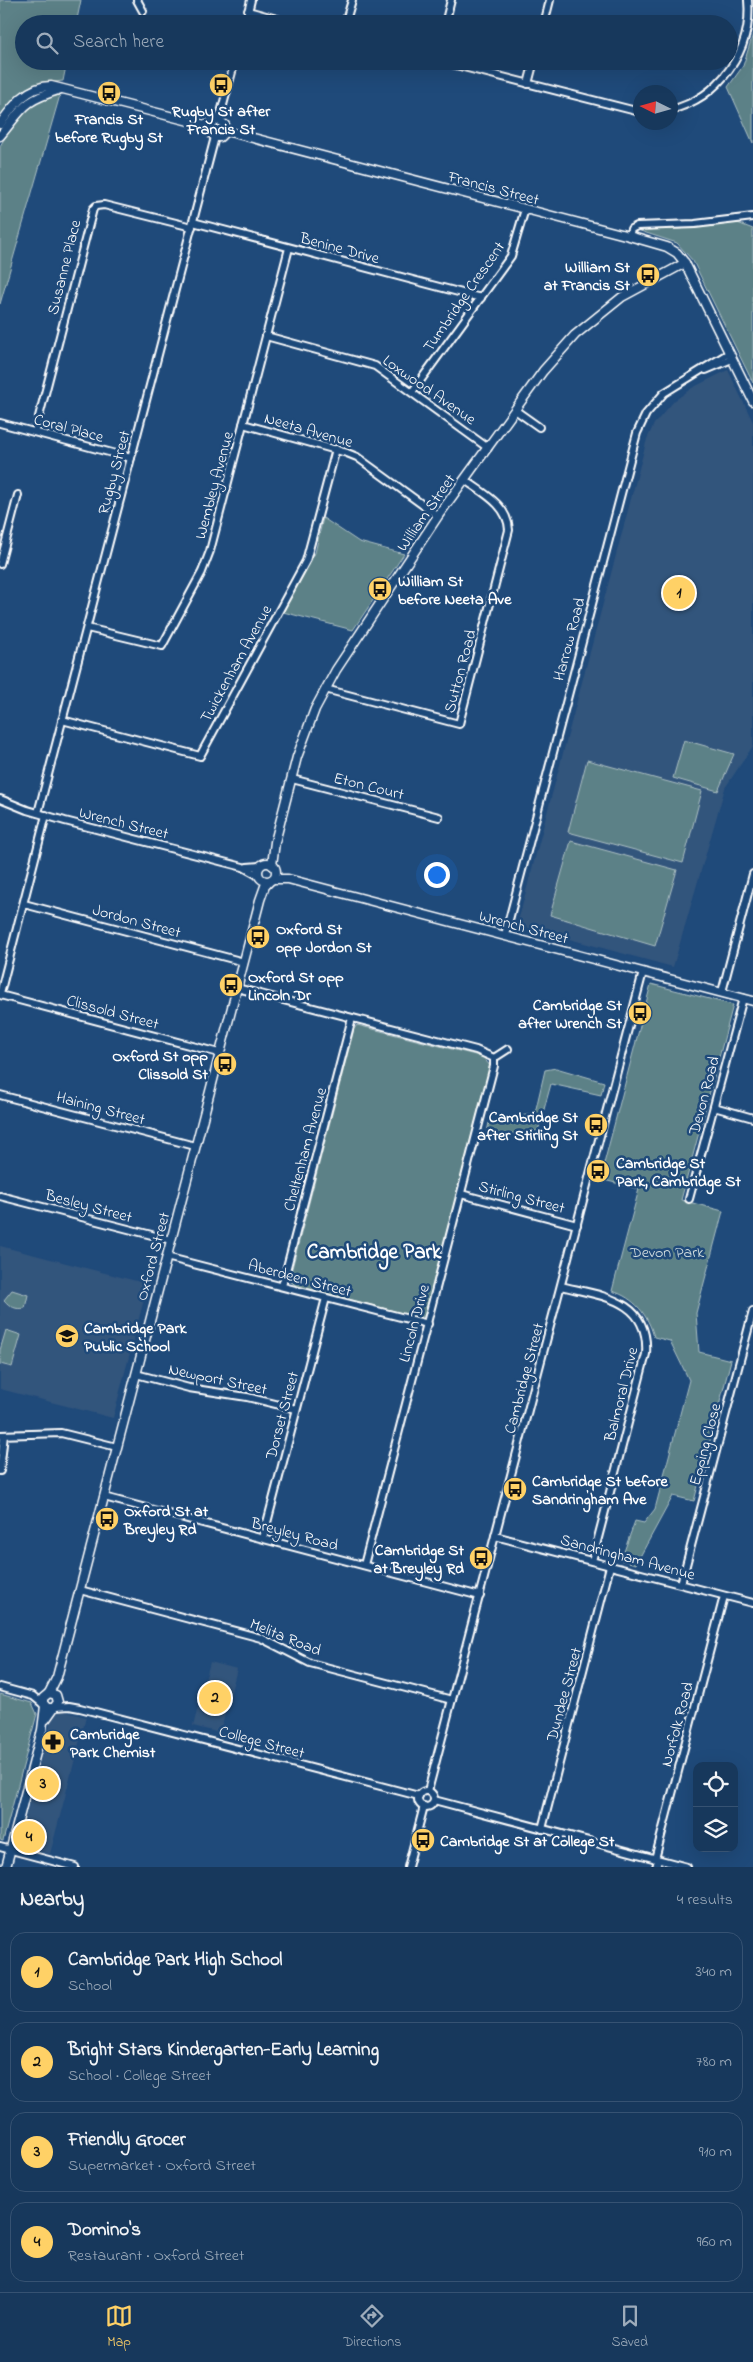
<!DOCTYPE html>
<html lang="en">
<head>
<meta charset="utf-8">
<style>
	body { margin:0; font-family:"Indie Flower",sans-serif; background:#244365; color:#f1f3f6 }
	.controls { position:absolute; right:15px; bottom:15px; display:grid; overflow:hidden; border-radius:10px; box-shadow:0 5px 20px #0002 }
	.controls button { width:45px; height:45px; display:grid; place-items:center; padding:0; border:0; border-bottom:1px solid #365272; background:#17385c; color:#f1f3f6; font:25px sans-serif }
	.compass { position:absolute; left:633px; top:85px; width:45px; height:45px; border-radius:50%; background:#17385c; box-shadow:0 5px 20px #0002; rotate:275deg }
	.you { position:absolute; left:436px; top:874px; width:18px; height:18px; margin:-12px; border:4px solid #fff; border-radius:50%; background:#1a73e8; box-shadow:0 0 0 8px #1a73e833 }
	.badge { display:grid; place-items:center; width:32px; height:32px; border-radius:50%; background:#ffd166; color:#111; font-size:16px; font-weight:700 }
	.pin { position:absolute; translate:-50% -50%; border:2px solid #fff; box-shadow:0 1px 5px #0006 }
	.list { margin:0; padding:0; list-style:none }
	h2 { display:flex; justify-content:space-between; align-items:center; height:65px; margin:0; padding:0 20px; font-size:21px }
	h2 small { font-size:16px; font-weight:400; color:#9eacbb }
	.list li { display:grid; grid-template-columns:32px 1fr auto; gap:15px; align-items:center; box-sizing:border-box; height:80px; margin:0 10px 10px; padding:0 10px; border:1px solid #365272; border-radius:15px }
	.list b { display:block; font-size:19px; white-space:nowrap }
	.list p { margin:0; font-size:16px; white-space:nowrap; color:#9eacbb }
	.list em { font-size:16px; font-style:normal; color:#9eacbb }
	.icon { flex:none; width:28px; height:28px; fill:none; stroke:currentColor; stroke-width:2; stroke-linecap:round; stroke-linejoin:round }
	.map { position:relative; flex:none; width:753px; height:1867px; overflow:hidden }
	.search { position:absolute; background:#17385c; box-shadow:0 5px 20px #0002; left:15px; right:15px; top:15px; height:55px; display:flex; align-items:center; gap:12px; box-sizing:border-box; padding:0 18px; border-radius:28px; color:#9eacbb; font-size:19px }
	.sheet { height:425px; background:#17385c }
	nav { display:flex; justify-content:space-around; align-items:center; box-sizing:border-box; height:70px; border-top:1px solid #365272; background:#17385c; font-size:14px; color:#9eacbb }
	nav a { display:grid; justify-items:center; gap:2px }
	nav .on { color:#ffd166 }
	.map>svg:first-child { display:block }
	.built { fill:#32547c }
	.green { fill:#5b8187; stroke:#adc0c3 }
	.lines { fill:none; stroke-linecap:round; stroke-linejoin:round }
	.minor-casing { stroke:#fff; stroke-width:10 }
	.tertiary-casing { stroke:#fff; stroke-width:11 }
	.minor { stroke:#1f4a7a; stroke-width:6 }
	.tertiary { stroke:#1f4a7a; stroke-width:8 }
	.labels { text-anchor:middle; stroke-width:5; stroke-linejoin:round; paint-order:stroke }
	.poi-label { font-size:16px; font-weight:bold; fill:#fff; stroke:#1f4a7a; text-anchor:start }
	.street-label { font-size:16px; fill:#fff; stroke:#1f4a7a }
	.park-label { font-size:16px; fill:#d6e0e1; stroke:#1f4a7a }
	.district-label { font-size:21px; font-weight:bold; fill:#fff; stroke:#1f4a7a }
</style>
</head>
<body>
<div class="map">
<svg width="753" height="1867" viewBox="0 0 753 1867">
	<rect width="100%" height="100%" fill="#1f4a7a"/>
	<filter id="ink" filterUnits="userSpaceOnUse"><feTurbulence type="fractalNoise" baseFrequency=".02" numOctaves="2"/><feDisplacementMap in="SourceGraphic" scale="10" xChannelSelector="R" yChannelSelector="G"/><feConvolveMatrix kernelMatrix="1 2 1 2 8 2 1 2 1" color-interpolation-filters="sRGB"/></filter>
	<g filter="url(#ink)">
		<g class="built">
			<path d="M728,370L753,422V746L725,788L673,967L517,925L647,439L654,424L674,401L692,388Z"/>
			<path d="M0,1246L148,1284L113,1418L0,1389Z"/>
			<path d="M210,1662L237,1669L220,1733L193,1726Z"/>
			<path d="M59,1710L86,1717L50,1854L18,1846L52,1717L54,1713Z"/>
		</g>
		<g class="green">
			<path d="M0,0H81L76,24H24V61H67L63,81C30,84 20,92 0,118Z"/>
			<path d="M753,34V143L728,87L743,66Z"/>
			<path d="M60,95L0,304V146L14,122L36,100Z"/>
			<path d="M735,222L753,229V383L693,261L677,243L637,230L679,229Z"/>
			<path d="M323,518L359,542L404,554L353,630L283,612L315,553Z"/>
			<path d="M684,740L734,754L718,791L673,778Z"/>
			<path d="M587,760L702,791L683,863L568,832Z"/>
			<path d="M571,841L677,870L655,946L550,915Z"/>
			<path d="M651,984L733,1005L681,1200L723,1211L696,1313L699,1352L731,1360L694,1501L673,1496L636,1564L621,1560L635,1521L644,1523L655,1509L689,1380L670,1341L654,1337C648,1315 635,1298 612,1291L639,1189L600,1179Z"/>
			<path d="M357,1025L483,1057L490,1066L425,1315L421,1318L295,1285L289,1280L354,1029Z"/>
			<path d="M556,1068L604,1082L601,1095L551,1084L538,1131L486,1136L489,1123L535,1113L545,1070Z"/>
			<path d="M12,1290L28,1295L25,1308C16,1310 10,1307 4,1300Z"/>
			<path d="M6,1330L21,1335L12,1367L0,1364V1350Z"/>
			<path d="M0,1694L32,1703L37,1714L3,1841L0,1840Z"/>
		</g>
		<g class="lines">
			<g class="minor-casing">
				<g id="minor">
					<path d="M137,0L143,11"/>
					<path d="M248,11L295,24"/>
					<path d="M245,24L251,0"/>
					<path d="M345,24L352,0"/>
					<path d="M445,24L451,0"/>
					<path d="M544,24L550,0"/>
					<path d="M440,61L640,112"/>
					<path d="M528,84L534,61"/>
					<path d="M670,110C719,98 753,51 748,0"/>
					<path d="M219,120L235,61"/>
					<path d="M193,222L481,298"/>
					<path d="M629,236L631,229L637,226L695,224L753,217"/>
					<path d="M266,336L375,366L488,448"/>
					<path d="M706,370L732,359"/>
					<path d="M412,392L511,256L525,209"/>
					<path d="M515,410L539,427"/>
					<path d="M0,423L131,458"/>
					<path d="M243,424L347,453L357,457L438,516"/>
					<path d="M35,432L93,209L96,206L104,205L192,227"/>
					<path d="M0,564L18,495"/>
					<path d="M87,628L162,646L202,572L210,551L289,248"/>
					<path d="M325,689L459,724L509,530C508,505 483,493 465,480"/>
					<path d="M62,720L200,756L306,561L336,449"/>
					<path d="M292,779L439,817"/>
					<path d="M0,799L27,810L65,821L243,867L259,876"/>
					<path d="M38,813L215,137"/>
					<path d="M247,867L260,866"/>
					<path d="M24,904L244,962"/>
					<path d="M505,935L637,433L646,414L664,393L729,353"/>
					<path d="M237,988L476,1050L494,1058"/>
					<path d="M722,992L753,874"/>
					<path d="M0,994L46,815"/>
					<path d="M0,995L219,1053"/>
					<path d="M494,1058L508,1049"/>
					<path d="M0,1095L195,1146"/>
					<path d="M714,1107L753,1118"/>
					<path d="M461,1194L577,1225"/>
					<path d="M0,1196L171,1240"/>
					<path d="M689,1199L743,998"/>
					<path d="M166,1257L428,1324"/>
					<path d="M282,1286L352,1018"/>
					<path d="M561,1286C601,1296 650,1299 646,1354L592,1561"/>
					<path d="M136,1374L189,1388L247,1397L296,1409"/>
					<path d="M0,1435L61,1433L117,1447"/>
					<path d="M0,1471L4,1435"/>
					<path d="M104,1497L480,1596"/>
					<path d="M495,1536L753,1603"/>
					<path d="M263,1538L326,1298"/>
					<path d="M364,1565L494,1066V1058"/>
					<path d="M681,1584L753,1311"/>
					<path d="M80,1590L261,1638L310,1663L452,1700"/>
					<path d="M0,1687L33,1696L44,1705"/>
					<path d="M56,1707L69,1706L80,1708L419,1796"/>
					<path d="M428,1791L643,972"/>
					<circle cx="426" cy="1799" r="8"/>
					<path d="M434,1800L687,1867"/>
					<path d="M542,1829L610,1566"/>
					<path d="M0,1847L75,1867"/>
					<path d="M655,1859L724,1596"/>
					<path d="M408,1867L424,1806"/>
					<path d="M656,1867L658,1860"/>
				</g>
			</g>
			<g class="tertiary-casing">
				<g id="tertiary">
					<path d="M0,124C13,106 27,86 51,86L209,126"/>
					<path d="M209,126V131L215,137H220L226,131"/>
					<path d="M209,126L212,122L219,120L225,125L226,131"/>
					<path d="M226,131L629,236L667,247L677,253L685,263L753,401"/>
					<path d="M0,136C25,106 21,102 61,89"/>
					<circle cx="267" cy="872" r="9"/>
					<path d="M272,865L275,842L297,757L315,709L336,670L438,516L543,371L575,335L622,297L685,263"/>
					<path d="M273,879H288L753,1001"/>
					<path d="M49,1693L57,1677L260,900L265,886L270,881"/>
					<path d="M46,1719L58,1702L56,1695L49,1693L43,1698V1703L47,1708H53"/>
					<path d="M6,1867L42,1730L45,1706"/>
				</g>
			</g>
			<use href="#minor" class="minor"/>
			<use href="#tertiary" class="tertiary"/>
		</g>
	</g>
	<defs>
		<g id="bus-disc" transform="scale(1.25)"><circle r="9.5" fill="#ffd166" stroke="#1f4a7a"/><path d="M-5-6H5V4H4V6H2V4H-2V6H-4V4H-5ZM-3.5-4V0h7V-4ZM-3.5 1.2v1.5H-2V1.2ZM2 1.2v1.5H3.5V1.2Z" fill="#111"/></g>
		<g id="school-disc" transform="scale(1.25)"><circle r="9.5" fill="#ffd166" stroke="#1f4a7a"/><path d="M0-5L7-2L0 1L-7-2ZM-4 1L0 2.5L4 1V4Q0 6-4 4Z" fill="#111"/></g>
		<g id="pharmacy-disc" transform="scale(1.25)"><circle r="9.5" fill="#ffd166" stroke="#1f4a7a"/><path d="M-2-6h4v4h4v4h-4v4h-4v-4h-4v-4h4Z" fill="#111"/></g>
	</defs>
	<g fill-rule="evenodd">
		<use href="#bus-disc" x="221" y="85"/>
		<use href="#bus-disc" x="109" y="93"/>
		<use href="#bus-disc" x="648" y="275"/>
		<use href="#bus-disc" x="380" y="589"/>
		<use href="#bus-disc" x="258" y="937"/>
		<use href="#bus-disc" x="231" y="985"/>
		<use href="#bus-disc" x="640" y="1013"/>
		<use href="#bus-disc" x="225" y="1064"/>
		<use href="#bus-disc" x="596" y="1125"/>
		<use href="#bus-disc" x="598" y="1171"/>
		<use href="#school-disc" x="67" y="1336"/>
		<use href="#bus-disc" x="515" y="1489"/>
		<use href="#bus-disc" x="107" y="1519"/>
		<use href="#bus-disc" x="481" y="1558"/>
		<use href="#pharmacy-disc" x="53" y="1742"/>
		<use href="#bus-disc" x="423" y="1840"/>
	</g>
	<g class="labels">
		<g class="poi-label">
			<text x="221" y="116" text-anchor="middle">Rugby St after<tspan x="221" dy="18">Francis St</tspan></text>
			<text x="109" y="124" text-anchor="middle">Francis St<tspan x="109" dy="18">before Rugby St</tspan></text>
			<text x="630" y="272" text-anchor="end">William St<tspan x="630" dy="18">at Francis St</tspan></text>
			<text x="398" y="586">William St<tspan x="398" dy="18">before Neeta Ave</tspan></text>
			<text x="276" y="934">Oxford St<tspan x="276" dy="18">opp Jordon St</tspan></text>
			<text x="248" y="982">Oxford St opp<tspan x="248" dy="18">Lincoln Dr</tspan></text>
			<text x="622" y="1010" text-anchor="end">Cambridge St<tspan x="622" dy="18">after Wrench St</tspan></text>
			<text x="208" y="1061" text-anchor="end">Oxford St opp<tspan x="208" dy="18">Clissold St</tspan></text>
			<text x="578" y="1122" text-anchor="end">Cambridge St<tspan x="578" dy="18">after Stirling St</tspan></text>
			<text x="616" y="1168">Cambridge St<tspan x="616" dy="18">Park, Cambridge St</tspan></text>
			<text x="84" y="1333">Cambridge Park<tspan x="84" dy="18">Public School</tspan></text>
			<text x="532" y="1486">Cambridge St before<tspan x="532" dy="18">Sandringham Ave</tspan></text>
			<text x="124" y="1516">Oxford St at<tspan x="124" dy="18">Breyley Rd</tspan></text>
			<text x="464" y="1555" text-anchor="end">Cambridge St<tspan x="464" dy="18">at Breyley Rd</tspan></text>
			<text x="70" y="1739">Cambridge<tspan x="70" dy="18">Park Chemist</tspan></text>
			<text x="440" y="1846">Cambridge St at College St</text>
		</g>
		<g class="street-label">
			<text transform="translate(494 187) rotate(15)" y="6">Francis Street</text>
			<text transform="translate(340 247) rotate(15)" y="6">Benine Drive</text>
			<text transform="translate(63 267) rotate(-76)" y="6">Susanne Place</text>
			<text transform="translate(463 296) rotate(-55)" y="6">Tumbridge Crescent</text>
			<text transform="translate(430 389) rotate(35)" y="6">Loxwood Avenue</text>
			<text transform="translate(69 427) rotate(15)" y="6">Coral Place</text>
			<text transform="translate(309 429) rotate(16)" y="6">Neeta Avenue</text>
			<text transform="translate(113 472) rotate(-75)" y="6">Rugby Street</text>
			<text transform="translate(213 485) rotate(-75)" y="6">Wembley Avenue</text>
			<text transform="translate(425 512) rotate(-55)" y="6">William Street</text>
			<text transform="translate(568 639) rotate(-75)" y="6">Harrow Road</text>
			<text transform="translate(235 663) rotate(-61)" y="6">Twickenham Avenue</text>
			<text transform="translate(459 671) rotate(-75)" y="6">Sutton Road</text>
			<text transform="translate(369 785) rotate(14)" y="6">Eton Court</text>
			<text transform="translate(124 822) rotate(14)" y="6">Wrench Street</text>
			<text transform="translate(137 920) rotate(15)" y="6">Jordon Street</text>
			<text transform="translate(524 926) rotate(15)" y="6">Wrench Street</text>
			<text transform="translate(113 1011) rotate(15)" y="6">Clissold Street</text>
			<text transform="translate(703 1095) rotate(-75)" y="6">Devon Road</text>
			<text transform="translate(101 1107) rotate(15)" y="6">Haining Street</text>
			<text transform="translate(304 1149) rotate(-75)" y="6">Cheltenham Avenue</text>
			<text transform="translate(522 1196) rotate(15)" y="6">Stirling Street</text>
			<text transform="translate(89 1205) rotate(15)" y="6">Besley Street</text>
			<text transform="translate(152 1256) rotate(-75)" y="6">Oxford Street</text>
			<text transform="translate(300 1277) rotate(15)" y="6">Aberdeen Street</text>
			<text transform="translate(413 1323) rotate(-75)" y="6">Lincoln Drive</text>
			<text transform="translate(218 1378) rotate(12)" y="6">Newport Street</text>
			<text transform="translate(523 1378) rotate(-75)" y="6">Cambridge Street</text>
			<text transform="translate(620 1394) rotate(-76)" y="6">Balmoral Drive</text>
			<text transform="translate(281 1415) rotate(-75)" y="6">Dorset Street</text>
			<text transform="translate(704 1444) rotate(-75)" y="6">Epping Close</text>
			<text transform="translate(295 1533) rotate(15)" y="6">Breyley Road</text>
			<text transform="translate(628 1556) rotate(15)" y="6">Sandringham Avenue</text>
			<text transform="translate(286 1636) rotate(22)" y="6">Melita Road</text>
			<text transform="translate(563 1694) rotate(-75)" y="6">Dundee Street</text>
			<text transform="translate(676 1724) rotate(-75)" y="6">Norfolk Road</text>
			<text transform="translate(262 1741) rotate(15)" y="6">College Street</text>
		</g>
		<g class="park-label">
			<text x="667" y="1257">Devon Park</text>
		</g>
		<g class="district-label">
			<text x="374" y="1258">Cambridge Park</text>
		</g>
	</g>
</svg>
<div class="controls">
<button><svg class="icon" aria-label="locate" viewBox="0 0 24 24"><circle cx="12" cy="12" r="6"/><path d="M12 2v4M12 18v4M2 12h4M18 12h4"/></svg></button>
<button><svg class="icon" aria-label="layers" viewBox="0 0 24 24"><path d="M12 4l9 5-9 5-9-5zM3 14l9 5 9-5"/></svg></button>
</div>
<svg class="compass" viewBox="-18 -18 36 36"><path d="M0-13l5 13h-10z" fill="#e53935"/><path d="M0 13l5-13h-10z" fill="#9eacbb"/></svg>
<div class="you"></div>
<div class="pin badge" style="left:679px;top:593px">1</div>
<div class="pin badge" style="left:215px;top:1698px">2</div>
<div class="pin badge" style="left:43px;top:1784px">3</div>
<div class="pin badge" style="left:29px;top:1837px">4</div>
<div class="search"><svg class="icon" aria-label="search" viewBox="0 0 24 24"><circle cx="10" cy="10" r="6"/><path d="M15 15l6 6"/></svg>Search here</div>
</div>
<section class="sheet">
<h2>Nearby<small>4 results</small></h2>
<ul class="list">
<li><span class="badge">1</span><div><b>Cambridge Park High School</b><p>School</p></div><em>340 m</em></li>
<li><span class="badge">2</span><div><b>Bright Stars Kindergarten-Early Learning</b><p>School · College Street</p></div><em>780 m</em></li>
<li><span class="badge">3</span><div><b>Friendly Grocer</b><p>Supermarket · Oxford Street</p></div><em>910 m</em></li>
<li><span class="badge">4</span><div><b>Domino's</b><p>Restaurant · Oxford Street</p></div><em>960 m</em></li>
</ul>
</section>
<nav>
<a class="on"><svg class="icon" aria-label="map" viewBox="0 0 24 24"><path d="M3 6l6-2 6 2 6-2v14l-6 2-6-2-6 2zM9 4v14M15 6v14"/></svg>Map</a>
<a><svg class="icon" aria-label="directions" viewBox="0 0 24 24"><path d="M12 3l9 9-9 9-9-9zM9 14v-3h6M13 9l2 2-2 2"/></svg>Directions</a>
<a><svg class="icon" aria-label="saved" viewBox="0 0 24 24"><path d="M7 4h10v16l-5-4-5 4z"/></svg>Saved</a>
</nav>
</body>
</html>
